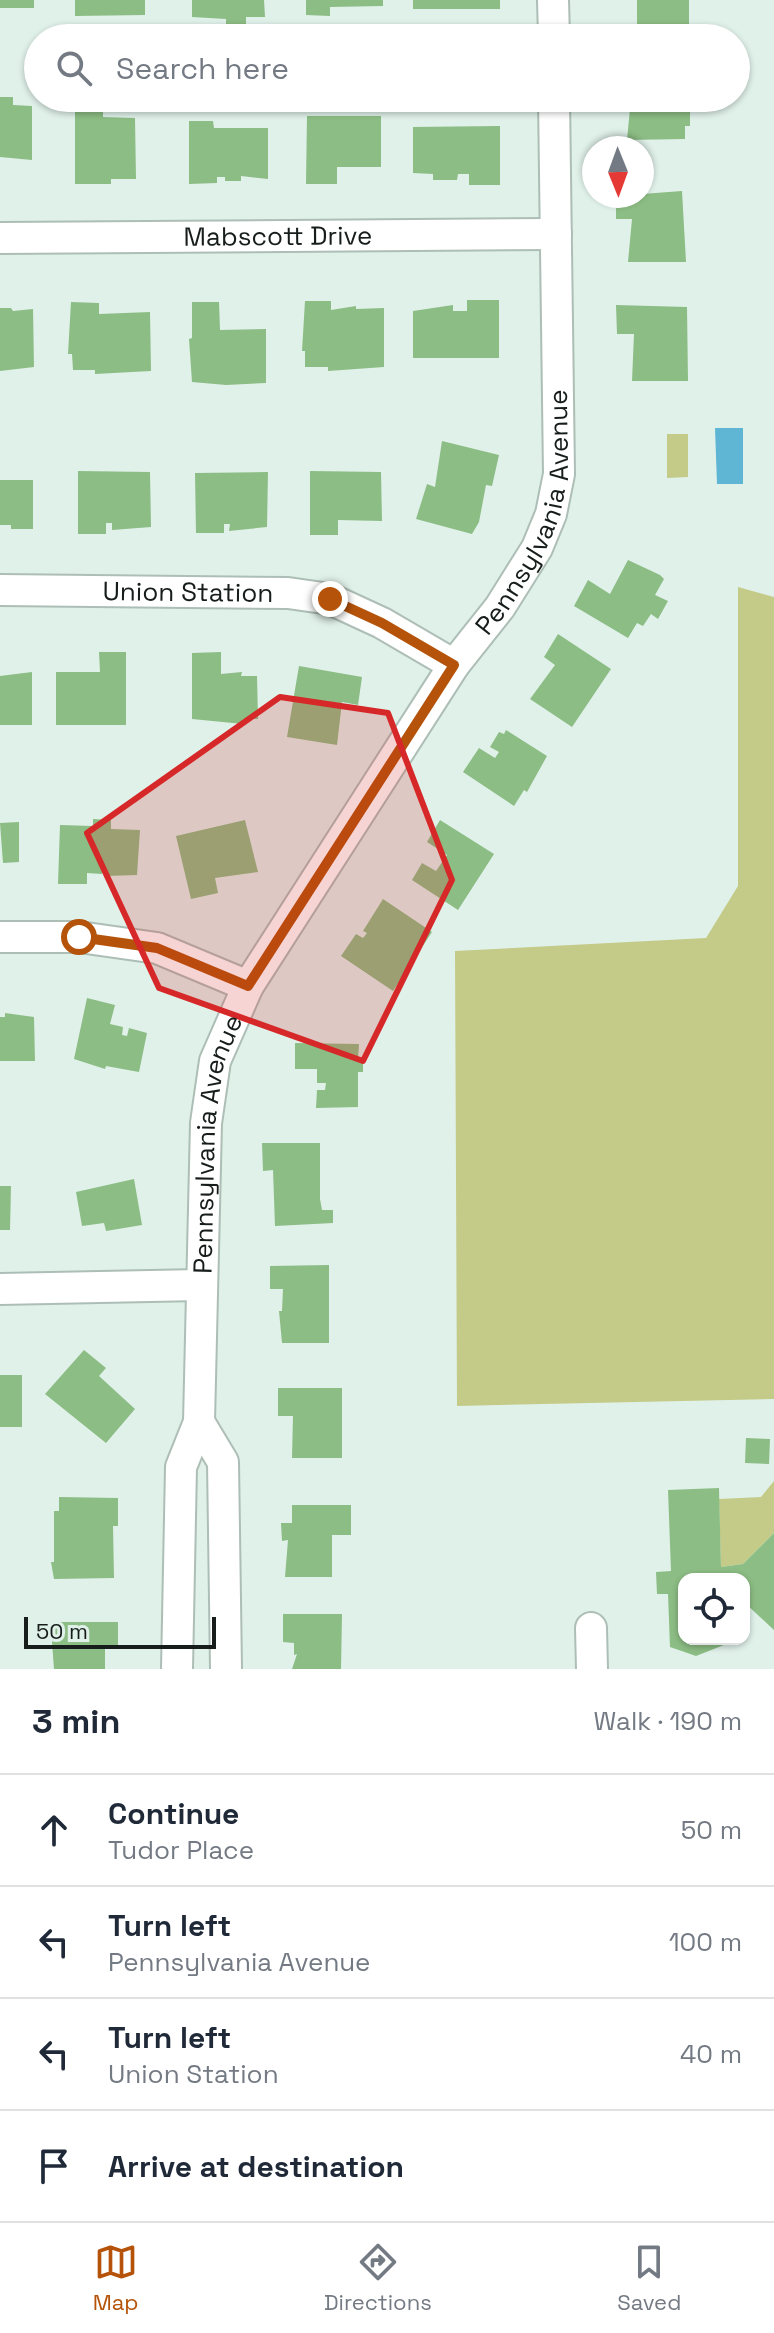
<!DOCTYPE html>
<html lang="en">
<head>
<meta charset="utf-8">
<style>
	body { margin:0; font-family:"Space Grotesk",sans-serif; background:#f6f6f7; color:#1f2937 }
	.controls { position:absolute; right:24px; bottom:24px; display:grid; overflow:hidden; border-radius:16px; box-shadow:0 2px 6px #0004 }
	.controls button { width:72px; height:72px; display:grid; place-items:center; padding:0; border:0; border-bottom:2px solid #e0e1e3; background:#fff; color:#1f2937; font:40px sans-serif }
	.compass { position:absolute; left:582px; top:136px; width:72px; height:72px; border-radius:50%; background:#fff; box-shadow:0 2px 6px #0004; rotate:179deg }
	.scale { position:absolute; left:24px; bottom:20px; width:192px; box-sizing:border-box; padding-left:8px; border:4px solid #161d1a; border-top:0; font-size:22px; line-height:28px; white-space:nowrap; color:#161d1a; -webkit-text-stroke:6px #e0f1ea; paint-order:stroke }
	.stop { position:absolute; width:24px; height:24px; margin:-18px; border:6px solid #b45309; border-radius:50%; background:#fff }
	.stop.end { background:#b45309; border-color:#fff; box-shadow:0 2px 8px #0008 }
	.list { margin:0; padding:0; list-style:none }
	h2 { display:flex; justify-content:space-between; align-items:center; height:104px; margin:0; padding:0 32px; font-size:34px }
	h2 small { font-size:26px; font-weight:400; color:#747a83 }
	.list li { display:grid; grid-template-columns:52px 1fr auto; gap:24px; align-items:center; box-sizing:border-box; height:112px; padding:0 32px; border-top:2px solid #e0e1e3 }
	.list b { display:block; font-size:30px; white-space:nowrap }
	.list p { margin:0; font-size:26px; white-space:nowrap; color:#747a83 }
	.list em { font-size:26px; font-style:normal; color:#747a83 }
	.icon { flex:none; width:44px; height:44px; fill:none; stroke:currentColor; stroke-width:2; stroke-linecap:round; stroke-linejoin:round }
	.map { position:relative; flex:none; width:774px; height:1669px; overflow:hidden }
	.search { position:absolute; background:#fff; box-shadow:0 2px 6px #0004; left:24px; right:24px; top:24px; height:88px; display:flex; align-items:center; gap:20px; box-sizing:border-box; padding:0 28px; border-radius:44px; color:#747a83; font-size:30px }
	.sheet { height:552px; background:#fff }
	nav { display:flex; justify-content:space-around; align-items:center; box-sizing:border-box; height:112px; border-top:2px solid #e0e1e3; background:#fff; font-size:22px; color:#747a83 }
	nav a { display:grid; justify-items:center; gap:4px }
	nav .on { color:#b45309 }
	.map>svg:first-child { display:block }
	.green { fill:#c4cb88 }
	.water { fill:#5eb5d4 }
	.building { fill:#8cbd84 }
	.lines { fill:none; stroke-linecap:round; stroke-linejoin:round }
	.minor-casing { stroke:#adbeb6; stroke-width:34 }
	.minor { stroke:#fff; stroke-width:30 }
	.route { stroke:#b45309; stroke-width:10 }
	.marked { fill:#d62828; fill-opacity:0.2; stroke:#d62828; stroke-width:6; stroke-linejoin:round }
	.labels { text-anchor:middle; stroke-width:7; stroke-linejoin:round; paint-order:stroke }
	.street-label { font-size:26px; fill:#161d1a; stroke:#e0f1ea }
</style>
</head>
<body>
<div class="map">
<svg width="774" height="1669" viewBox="0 0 774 1669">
	<rect width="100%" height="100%" fill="#e0f1ea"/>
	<g class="green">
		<path d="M667,434H688V477L667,478Z"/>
		<path d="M738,587L774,597V1399L457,1406L455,951L706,938L738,886Z"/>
		<path d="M774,1481V1533L743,1564L721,1567L719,1499L761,1497Z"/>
	</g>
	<path class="water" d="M715,428H743V484H717Z"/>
	<g class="building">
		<rect x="0" y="0" width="34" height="8"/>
		<path d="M75,0H145V15L75,16Z"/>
		<path d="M192,0H264L265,17H246V33L226,34V19L192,17Z"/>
		<path d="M306,0H383V6L330,7V16L306,15Z"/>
		<rect x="413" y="0" width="87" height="9"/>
		<rect x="637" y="0" width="52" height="24"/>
		<path d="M0,97H13V105L32,106V160L0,157Z"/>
		<path d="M631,98H681V109H690V126H685V139L627,140Z"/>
		<path d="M75,101H103V117L135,118L136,179H111V184H75Z"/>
		<path d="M307,116H381V167H337V184H306Z"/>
		<path d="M189,121H213L214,128H268V179L241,176V181H225V177H217V183L189,184Z"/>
		<path d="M500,126V185H469V174H458L457,180H433V174L413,173V127Z"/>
		<path d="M682,191L686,262H628L632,219H616V196Z"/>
		<path d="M467,300H499V358H413V311L453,305V311H467Z"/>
		<path d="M305,301H331V310L356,306V309L384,308V367L328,371V367H305V351H302Z"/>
		<path d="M71,302L99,303V314L150,312L151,371L95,374V370H73L72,354H68Z"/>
		<path d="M192,302H219L220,330L266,329V383L226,385L192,382L189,339L192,338Z"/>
		<path d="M616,305L687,307L688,381H632L634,334H617Z"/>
		<path d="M0,308H11L13,311L33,309L34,367L0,371Z"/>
		<path d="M442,441L499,455L492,486L486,485L479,522L472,534L416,519L427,484L435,487Z"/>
		<path d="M78,471L150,472L151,527L112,530V523H106V534H78Z"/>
		<path d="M310,471L381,472L382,521L338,520V535H310Z"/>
		<path d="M268,472L267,527L229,531L230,524H224V533H196L195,473Z"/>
		<path d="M0,480H33V529H11V525H0Z"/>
		<path d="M628,560L660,575L664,579L655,595L668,601L658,619L651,614L643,626L637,623L628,638L574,606L588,580L610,594Z"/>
		<path d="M558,634L611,669L572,727L530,699L555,665L544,657Z"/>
		<path d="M99,652H126V725H56V672H100Z"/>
		<path d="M221,652V674L242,672L241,676H257L258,719H243V724L192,719V653Z"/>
		<path d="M299,666L362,677L358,705L342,702L337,745L287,737Z"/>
		<path d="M32,672V725H0V676Z"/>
		<path d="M506,730L547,756L527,792L524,790L514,806L463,772L479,748L495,758L499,752L490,747L499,732L504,734Z"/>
		<path d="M93,819L111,820V829L140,830L137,875L106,876L102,871V874L87,873V884H58L60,825L93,826Z"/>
		<path d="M245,820L258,872L215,878L218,893L191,899L176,836Z"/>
		<path d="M440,820L494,854L458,910L412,880L422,863L436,871L447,855L427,842Z"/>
		<path d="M19,822V862L3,863L0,823Z"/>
		<path d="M383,899L432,932L393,991L341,956L356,934L363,938L367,933L363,931Z"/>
		<path d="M87,998L115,1005L110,1024L123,1027L122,1035L127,1036L129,1028L147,1033L139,1072L106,1066L105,1069L74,1059Z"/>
		<path d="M5,1013L34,1017L35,1061H0V1017H5Z"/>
		<path d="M295,1043L359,1044L358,1060H363V1072H358V1107L316,1108L317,1090H325L326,1083H317V1069H295Z"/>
		<path d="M262,1143H320V1199L322,1210H333V1223L275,1226L273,1170L263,1171Z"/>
		<path d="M134,1179L142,1225L106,1231L104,1223L82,1226L76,1192Z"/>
		<path d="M0,1186H11L10,1230H0Z"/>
		<path d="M329,1265V1343H282L279,1311H282L283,1289H270V1266Z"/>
		<path d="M84,1350L106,1368L99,1376L135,1409L106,1443L45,1394Z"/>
		<rect x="0" y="1375" width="22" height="52"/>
		<path d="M278,1388H342V1458H292L293,1416H278Z"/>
		<path d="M746,1438L770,1439L769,1464L745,1463Z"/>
		<path d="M719,1488L721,1567L743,1564L774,1533V1630L744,1602V1579H684V1639H723L724,1645L696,1656L670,1647L668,1594H657L656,1572L671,1571L668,1490Z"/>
		<path d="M59,1497L118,1498V1526H113L114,1578L54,1579L51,1562H54V1511H59Z"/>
		<path d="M292,1505H351V1535H332V1577H285L288,1540L282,1541L281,1523H292Z"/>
		<path d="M283,1614H342L341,1669H292L297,1654L294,1655V1643L283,1642Z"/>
		<path d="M54,1622H118V1647L105,1648V1669H54L52,1642Z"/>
	</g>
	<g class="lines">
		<g class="minor-casing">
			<g id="minor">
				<path d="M553,0L554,38"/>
				<path id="s1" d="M0,238L556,234"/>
				<path id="s2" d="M0,590L288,593L330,599L382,623L454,665"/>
				<path d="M0,937H79L157,948L248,986"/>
				<path d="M0,1289L200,1285"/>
				<path d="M199,1422L223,1462L226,1669"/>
				<path d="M591,1628L592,1669"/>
				<path id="s3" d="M177,1669L181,1467L199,1422L206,1123L215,1061L248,986L454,665L500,607L537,548L551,514L559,474L554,98"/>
			</g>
		</g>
		<use href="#minor" class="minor"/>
	</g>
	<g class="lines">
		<path class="route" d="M79,937L157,948L248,986L454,665L382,623L330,599"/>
	</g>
	<path class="marked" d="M280,697L388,713L452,880L363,1061L159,988L87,833Z"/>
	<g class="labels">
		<g class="street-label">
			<text dy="9" stroke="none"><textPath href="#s1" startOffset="278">Mabscott Drive</textPath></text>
			<text dy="9" stroke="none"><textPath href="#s3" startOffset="1250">Pennsylvania Avenue</textPath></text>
			<text dy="9" stroke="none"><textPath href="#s2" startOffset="188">Union Station</textPath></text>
			<text dy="9" stroke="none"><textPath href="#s3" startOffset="530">Pennsylvania Avenue</textPath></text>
		</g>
	</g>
</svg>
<div class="controls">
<button><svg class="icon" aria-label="locate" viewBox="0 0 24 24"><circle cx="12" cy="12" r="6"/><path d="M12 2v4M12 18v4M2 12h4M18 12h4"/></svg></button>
</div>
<svg class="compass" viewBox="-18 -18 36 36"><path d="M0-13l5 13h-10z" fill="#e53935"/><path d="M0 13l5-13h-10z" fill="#747a83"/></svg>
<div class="scale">50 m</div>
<div class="stop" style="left:79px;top:937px"></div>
<div class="stop end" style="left:330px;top:599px"></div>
<div class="search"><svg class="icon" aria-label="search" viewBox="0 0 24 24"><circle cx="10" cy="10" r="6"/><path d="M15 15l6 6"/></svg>Search here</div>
</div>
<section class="sheet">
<h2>3 min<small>Walk · 190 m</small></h2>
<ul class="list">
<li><svg class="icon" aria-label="ahead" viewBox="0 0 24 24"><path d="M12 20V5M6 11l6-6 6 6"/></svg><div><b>Continue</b><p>Tudor Place</p></div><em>50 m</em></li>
<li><svg class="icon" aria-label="left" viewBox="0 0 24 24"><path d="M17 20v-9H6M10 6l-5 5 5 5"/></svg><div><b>Turn left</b><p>Pennsylvania Avenue</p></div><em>100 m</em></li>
<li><svg class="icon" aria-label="left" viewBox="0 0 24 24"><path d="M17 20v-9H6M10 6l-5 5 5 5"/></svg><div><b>Turn left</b><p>Union Station</p></div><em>40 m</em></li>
<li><svg class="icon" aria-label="arrive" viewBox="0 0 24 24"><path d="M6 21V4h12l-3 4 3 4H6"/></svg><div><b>Arrive at destination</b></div></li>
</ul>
</section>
<nav>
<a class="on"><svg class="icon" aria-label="map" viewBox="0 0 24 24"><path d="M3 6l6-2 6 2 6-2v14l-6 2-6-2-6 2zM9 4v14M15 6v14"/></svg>Map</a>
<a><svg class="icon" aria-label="directions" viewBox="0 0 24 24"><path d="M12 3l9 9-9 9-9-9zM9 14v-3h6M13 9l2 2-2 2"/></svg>Directions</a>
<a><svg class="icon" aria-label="saved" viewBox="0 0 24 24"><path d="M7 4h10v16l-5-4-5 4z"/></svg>Saved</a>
</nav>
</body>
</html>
